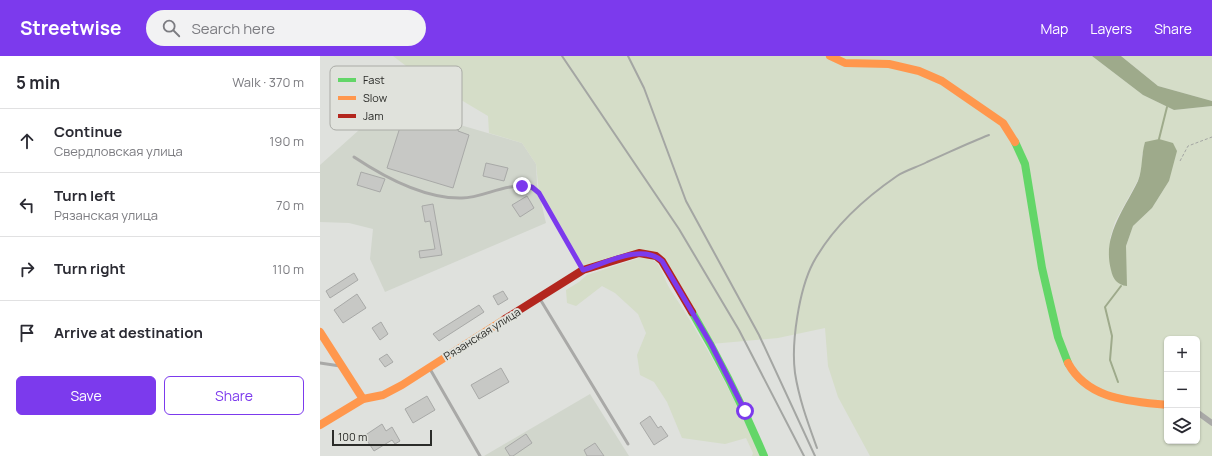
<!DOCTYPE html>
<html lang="en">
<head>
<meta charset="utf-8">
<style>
	body { margin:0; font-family:Manrope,sans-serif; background:#f2f2f3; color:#2b2b33 }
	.controls { position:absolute; right:12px; bottom:12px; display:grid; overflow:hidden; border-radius:6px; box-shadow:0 1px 3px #0004 }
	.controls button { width:36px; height:36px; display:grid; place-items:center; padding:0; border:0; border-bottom:1px solid #e1e1e2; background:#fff; color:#2b2b33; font:20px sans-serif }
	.scale { position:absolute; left:12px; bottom:10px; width:100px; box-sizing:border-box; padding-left:4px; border:2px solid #2b2c29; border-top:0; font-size:11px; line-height:14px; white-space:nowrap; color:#2b2c29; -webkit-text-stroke:3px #e0e2dc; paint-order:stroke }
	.stop { position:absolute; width:12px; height:12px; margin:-9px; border:3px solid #7c3aed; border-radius:50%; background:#fff }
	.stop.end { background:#7c3aed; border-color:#fff; box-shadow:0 1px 4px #0008 }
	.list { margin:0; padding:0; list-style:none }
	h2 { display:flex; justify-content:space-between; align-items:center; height:52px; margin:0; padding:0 16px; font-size:17px }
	h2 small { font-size:13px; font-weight:400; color:#7c7c81 }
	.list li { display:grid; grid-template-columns:26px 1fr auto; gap:12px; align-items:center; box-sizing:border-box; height:64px; padding:0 16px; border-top:1px solid #e1e1e2 }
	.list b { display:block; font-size:15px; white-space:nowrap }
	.list p { margin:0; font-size:13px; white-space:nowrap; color:#7c7c81 }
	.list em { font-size:13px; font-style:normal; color:#7c7c81 }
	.actions { display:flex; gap:8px; padding:12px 16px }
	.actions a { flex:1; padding:9px 0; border:1px solid #7c3aed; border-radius:6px; text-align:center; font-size:14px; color:#7c3aed }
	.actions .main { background:#7c3aed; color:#fff }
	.icon { flex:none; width:22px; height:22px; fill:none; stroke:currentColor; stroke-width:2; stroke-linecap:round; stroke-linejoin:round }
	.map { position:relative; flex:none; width:892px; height:400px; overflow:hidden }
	header { display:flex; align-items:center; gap:24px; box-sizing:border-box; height:56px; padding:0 20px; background:#7c3aed; color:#fff }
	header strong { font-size:19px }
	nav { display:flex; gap:22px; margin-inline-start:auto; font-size:14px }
	.search { width:280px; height:36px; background:#f2f2f3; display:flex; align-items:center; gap:10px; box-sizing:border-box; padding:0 14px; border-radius:22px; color:#7c7c81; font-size:15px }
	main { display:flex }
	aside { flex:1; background:#fff }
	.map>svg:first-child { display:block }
	.built { fill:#d1d6cc }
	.green { fill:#d5ddc8; fill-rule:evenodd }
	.water { fill:#9eaa8b }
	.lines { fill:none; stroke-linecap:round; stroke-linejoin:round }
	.stream { stroke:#9eaa8b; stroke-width:2 }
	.building { fill:#c7c8c5; stroke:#a8a9a7 }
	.path { stroke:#a4a6a3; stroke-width:1; stroke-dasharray:3 2; stroke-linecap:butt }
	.lane { stroke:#a9a9a7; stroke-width:3 }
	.street { stroke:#a9a9a7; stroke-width:5.5 }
	.fast { stroke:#63d668; stroke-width:8 }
	.slow { stroke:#ff974d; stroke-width:8 }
	.jam { stroke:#b3261e; stroke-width:8 }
	.rail { stroke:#a4a6a3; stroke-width:2 }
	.route { stroke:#7c3aed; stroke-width:5 }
	.labels { text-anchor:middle; stroke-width:4; stroke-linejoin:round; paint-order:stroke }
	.street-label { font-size:11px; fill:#2b2c29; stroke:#e0e2dc }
	.key { fill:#e0e2dc; stroke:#aaaba6; stroke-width:1 }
	.key-label { font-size:11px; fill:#2b2c29 }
</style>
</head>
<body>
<header>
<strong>Streetwise</strong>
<div class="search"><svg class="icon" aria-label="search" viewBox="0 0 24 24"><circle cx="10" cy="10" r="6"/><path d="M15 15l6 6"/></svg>Search here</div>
<nav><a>Map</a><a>Layers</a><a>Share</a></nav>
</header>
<main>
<aside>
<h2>5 min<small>Walk · 370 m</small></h2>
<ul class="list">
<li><svg class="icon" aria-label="ahead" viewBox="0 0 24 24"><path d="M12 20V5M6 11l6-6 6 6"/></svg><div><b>Continue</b><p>Свердловская улица</p></div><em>190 m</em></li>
<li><svg class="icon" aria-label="left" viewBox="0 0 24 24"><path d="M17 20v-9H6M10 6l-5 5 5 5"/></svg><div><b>Turn left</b><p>Рязанская улица</p></div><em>70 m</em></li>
<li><svg class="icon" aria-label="right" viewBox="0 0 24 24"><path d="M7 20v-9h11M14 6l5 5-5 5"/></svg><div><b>Turn right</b></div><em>110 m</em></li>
<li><svg class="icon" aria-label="arrive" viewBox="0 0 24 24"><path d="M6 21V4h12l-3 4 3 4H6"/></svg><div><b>Arrive at destination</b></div></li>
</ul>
<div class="actions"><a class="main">Save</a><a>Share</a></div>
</aside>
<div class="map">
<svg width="892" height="400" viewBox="0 0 892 400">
	<rect width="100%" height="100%" fill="#dfe1dd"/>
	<g class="built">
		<path d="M68,48L202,87L216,108L217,129L226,167L65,236L50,203L53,173L29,167L0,166V109Z"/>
		<path d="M270,338L309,400H164Z"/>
	</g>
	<g class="green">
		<path d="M73,0H772L823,39L854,54L892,50V400H550L518,341L508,310L505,272L458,282L391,288L342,205L328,198L263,214L219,137L216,108L202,87L169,77L168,60L94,16ZM822,97L849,125L832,152L813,170L806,190V230L790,182L795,166L818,124L823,109ZM847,283H877V385H847Z"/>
		<path d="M801,0H892V45L838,30Z"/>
		<path d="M319,202C325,202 331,202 336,206C342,213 345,225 350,233C385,286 415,342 440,400H432L433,397L426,382L405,388L362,382L347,346L334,326L320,319L317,299L326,277L318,258L295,237L282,230L256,250L247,247L246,234L259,226L267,219Z"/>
	</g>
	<g class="water">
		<path d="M772,0H801L838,30L892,45V50L854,54L823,39Z"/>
		<path d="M839,83L853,87L857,95L849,125L832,152L813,170L806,190L807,230C797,229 793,223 791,214C782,180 804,154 818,125C823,112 821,99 825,86Z"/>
	</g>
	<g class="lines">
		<g class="stream">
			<path d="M839,83L847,51"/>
			<path d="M798,326L790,304L792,280L785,251L801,230"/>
		</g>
	</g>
	<g class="building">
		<path d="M93,55L139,69L138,75L149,79L133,132L67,112L82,65L90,67Z"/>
		<path d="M166,107L188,112L184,125L163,120Z"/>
		<path d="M41,116L65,123L60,136L37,129Z"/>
		<path d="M207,140L214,152L200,161L192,149Z"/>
		<path d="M113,148L122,199L100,202L99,195L115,193L110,165L105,166L102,150Z"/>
		<path d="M34,217L38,224L10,242L6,235Z"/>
		<path d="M183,235L188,243L178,249L173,240Z"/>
		<path d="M37,238L46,252L23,267L14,254Z"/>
		<path d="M159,249L164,256L119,285L113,278Z"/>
		<path d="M61,266L68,278L60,284L52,272Z"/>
		<path d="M67,298L73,306L65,311L59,303Z"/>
		<path d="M181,312L189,326L159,343L151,329Z"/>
		<path d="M107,340L115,354L93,367L85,353Z"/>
		<path d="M330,360L338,372L341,370L348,380L334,389L320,367Z"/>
		<path d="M62,368L66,375L72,371L80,385L75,388L72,384L54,395L44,380Z"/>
		<path d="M206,378L212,387L193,400H190L185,392Z"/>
		<path d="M275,387L284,400H267L264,394Z"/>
	</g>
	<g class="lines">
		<path class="path" d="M860,105L868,90L892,81"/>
		<g class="lane">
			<path d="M34,101C64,121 105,143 142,142C167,142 197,119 219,137L263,214"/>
			<path d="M220,243L308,388"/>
			<path d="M0,307L20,310"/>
			<path d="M110,313L160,400"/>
		</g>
		<path class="street" d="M877,356L892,367"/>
		<g class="fast">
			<path d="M695,86L705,108L722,212L738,281L748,307"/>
			<path d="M372,256C399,302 423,350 444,400"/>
		</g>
		<g class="slow">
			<path d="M510,0L525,7L569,8L599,15L622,25L683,67L695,86"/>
			<path d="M0,276L43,343"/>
			<path d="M748,307C768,344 810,345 847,349"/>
			<path d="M0,369L43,343L63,339L82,329L185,263"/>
		</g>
		<path class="jam" d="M185,263L263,214L319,197L336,200L342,205L372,256"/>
		<g class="rail">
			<path d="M242,0L359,173L419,274L484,400"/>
			<path d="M308,0L324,32L366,145L439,279L495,400"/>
			<path d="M497,392C488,367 479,343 475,317C471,287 479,234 493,207C512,172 545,142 577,120C586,114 598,111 607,106C628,97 648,87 669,79"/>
		</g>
	</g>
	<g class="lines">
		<path class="route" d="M202,130L212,131L219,137L263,214C286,207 322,187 342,205L391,288L425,355"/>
	</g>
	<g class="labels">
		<g class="street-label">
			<text transform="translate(162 278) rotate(-32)" y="4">Рязанская улица</text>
		</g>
	</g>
	<rect x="10" y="10" width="132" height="64" rx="6" class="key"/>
	<rect x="18" y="22" width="18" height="4" fill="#63d668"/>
	<rect x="18" y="40" width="18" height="4" fill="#ff974d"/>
	<rect x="18" y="58" width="18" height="4" fill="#b3261e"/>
	<g class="key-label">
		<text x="43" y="28">Fast</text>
		<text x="43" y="46">Slow</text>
		<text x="43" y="64">Jam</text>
	</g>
</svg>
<div class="controls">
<button>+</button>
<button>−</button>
<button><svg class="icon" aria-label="layers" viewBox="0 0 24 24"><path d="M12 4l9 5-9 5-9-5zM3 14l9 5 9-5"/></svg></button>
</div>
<div class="scale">100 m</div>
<div class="stop" style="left:425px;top:355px"></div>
<div class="stop end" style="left:202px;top:130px"></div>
</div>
</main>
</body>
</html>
